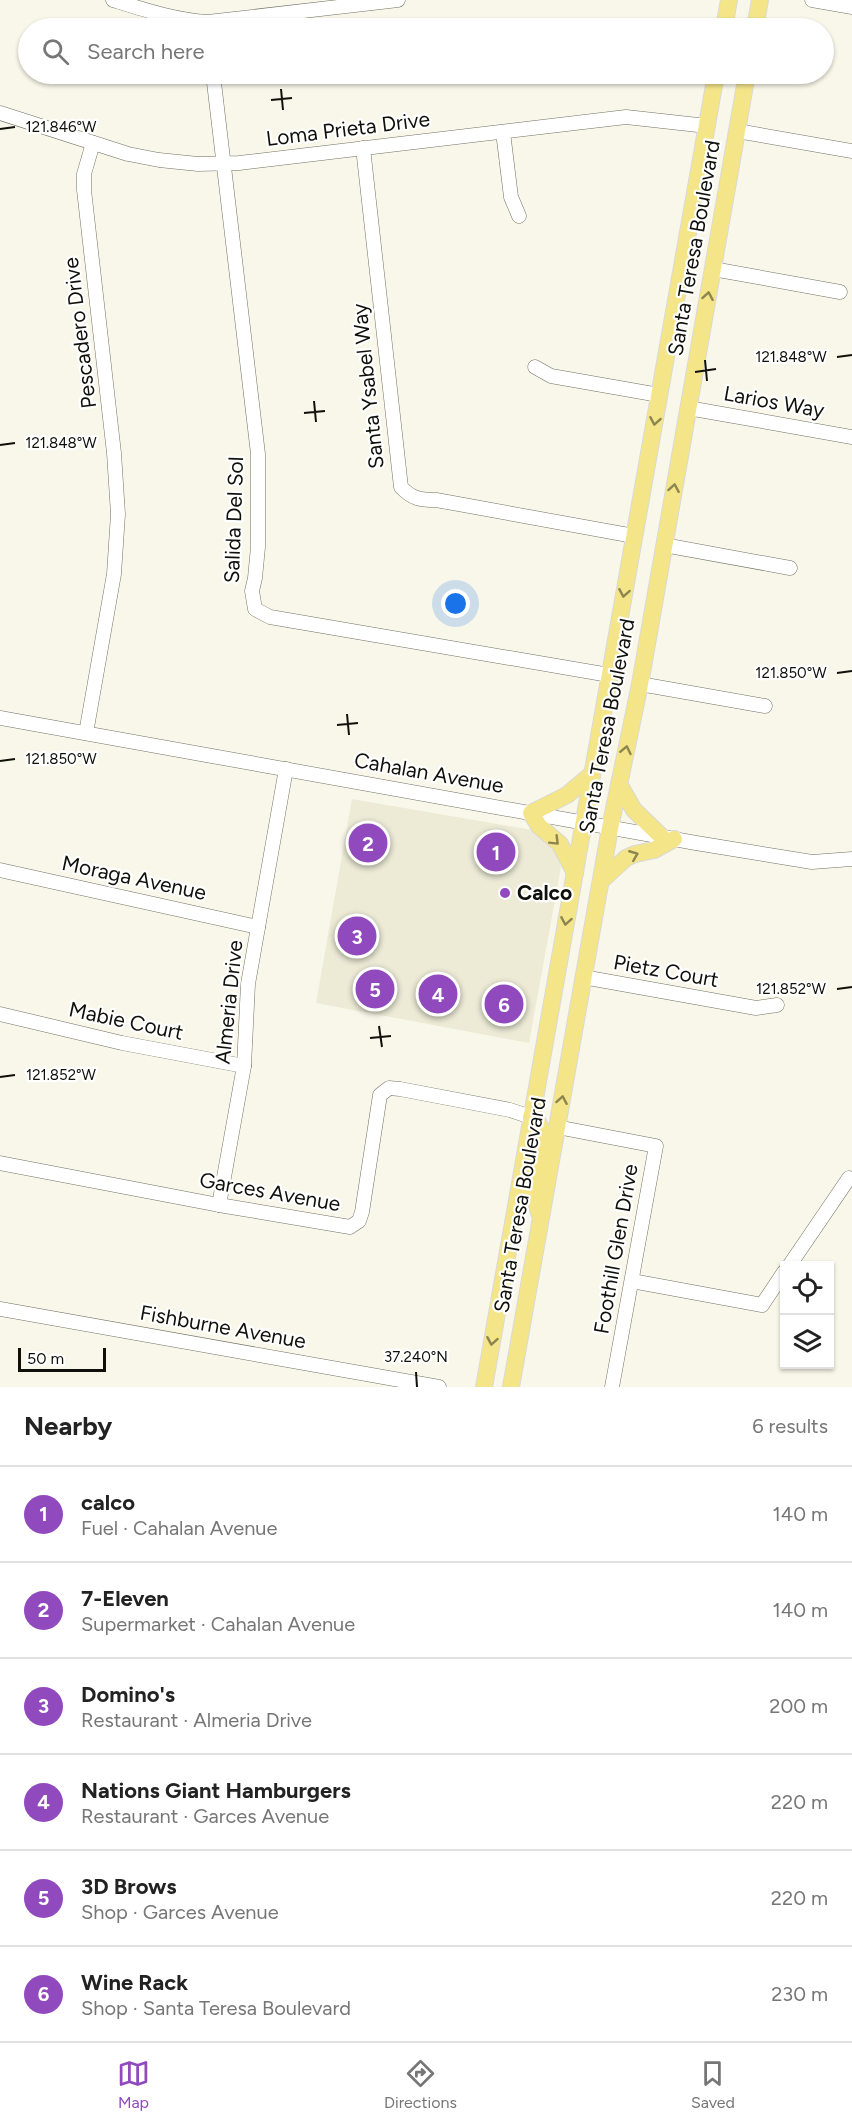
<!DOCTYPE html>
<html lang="en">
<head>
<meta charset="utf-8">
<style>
	body { margin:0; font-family:Figtree,sans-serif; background:#f2f2f2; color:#222 }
	.controls { position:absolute; right:18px; bottom:18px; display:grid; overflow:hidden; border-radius:0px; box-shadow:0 2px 4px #0004 }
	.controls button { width:54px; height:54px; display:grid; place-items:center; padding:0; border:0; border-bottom:2px solid #e0e0e0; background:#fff; color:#222; font:30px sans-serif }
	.scale { position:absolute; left:18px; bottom:15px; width:88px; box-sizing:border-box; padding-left:6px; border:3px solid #10100b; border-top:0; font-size:16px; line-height:21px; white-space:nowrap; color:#10100b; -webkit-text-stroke:4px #fff; paint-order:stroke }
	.you { position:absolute; left:456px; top:604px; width:21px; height:21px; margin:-15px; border:4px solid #fff; border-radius:50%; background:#1a73e8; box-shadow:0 0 0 9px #1a73e833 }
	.badge { display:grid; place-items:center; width:39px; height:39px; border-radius:50%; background:#904abe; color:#fff; font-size:20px; font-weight:700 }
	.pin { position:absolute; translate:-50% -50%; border:3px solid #fff; box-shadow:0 2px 6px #0006 }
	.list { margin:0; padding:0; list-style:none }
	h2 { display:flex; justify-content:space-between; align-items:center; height:78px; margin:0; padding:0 24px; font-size:26px }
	h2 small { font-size:20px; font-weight:400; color:#767676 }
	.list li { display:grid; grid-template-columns:39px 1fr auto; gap:18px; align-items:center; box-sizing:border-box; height:96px; padding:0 24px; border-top:2px solid #e0e0e0 }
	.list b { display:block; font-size:22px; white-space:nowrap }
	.list p { margin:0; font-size:20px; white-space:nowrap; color:#767676 }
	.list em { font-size:20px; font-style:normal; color:#767676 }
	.icon { flex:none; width:33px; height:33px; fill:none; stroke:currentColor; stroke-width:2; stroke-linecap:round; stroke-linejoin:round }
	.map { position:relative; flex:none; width:852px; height:1387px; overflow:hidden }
	.search { position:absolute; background:#fff; box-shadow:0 2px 4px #0004; left:18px; right:18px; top:18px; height:66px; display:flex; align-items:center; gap:15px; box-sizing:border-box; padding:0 21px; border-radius:33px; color:#767676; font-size:22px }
	.sheet { height:654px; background:#fff }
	nav { display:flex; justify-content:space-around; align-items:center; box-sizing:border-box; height:84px; border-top:2px solid #e0e0e0; background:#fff; font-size:16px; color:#767676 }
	nav a { display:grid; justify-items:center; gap:3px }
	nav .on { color:#904abe }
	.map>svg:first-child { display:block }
	.built { fill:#edebd6 }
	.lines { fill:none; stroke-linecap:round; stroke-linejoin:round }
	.minor-casing { stroke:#737165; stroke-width:15 }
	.major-casing { stroke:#d9d9d8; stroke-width:18 }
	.minor { stroke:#fff; stroke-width:14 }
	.major { stroke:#f4e589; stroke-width:16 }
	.oneway { stroke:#8d8550 }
	.ticks { fill:none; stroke:#10100b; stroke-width:2 }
	.poi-dot { fill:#904abe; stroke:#fff; stroke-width:2 }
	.labels { text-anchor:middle; stroke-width:4.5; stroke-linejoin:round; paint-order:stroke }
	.street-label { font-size:21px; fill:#10100b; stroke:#fff }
	.poi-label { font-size:21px; font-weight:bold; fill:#10100b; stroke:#fff; text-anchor:start }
	.ticks-label { font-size:15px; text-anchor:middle; fill:#10100b; stroke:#fff; stroke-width:4.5; stroke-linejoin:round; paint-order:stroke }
</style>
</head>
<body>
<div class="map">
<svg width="852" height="1387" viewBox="0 0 852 1387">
	<rect width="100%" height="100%" fill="#f9f7e9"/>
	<path class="built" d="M352,799L532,830L554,843L561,867L529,1043L316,1003Z"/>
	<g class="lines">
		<g class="minor-casing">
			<g id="minor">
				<path d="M113,0C145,10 175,20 208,22L398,0"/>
				<path d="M812,0L852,7"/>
				<path d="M213,74L258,454V547L255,578L252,591L255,609L270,617L609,675"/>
				<path d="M0,113L128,154L159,160L198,164L239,163L626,117L707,126"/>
				<path d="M737,131L852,151"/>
				<path d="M503,132L511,197L519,216"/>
				<path d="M363,148L401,487C412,499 421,500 436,500L634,536"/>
				<path d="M713,269L840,292"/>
				<path d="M535,367L551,376L659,395"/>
				<path d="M688,408L852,437"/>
				<path d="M664,545L790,568"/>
				<path d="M640,684L765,706"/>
				<path d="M0,718L696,843L812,862L852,859"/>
				<path d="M86,733L114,574L118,514L114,453L84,190V174L93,143"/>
				<path d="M0,870L258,927"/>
				<path d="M583,977L756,1008L777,1005"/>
				<path d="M0,1014L122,1043L244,1066"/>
				<path d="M557,1127L656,1146L612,1387"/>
				<path d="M0,1163L219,1205L350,1227L359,1221L362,1212L380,1095L389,1088L400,1089L510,1110L531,1117"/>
				<path d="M219,1205L244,1066L248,984L286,769"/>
				<path d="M789,1266L849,1178"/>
				<path d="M632,1281L762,1305L784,1272"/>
				<path d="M0,1309L439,1387"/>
			</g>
		</g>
		<g class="major-casing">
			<g id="major">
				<path d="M724,28L729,0"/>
				<path d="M755,28L760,0"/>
				<path d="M619,784L634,810L662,837"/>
				<path d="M575,873L560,844L539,826L531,813L567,795L592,774"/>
				<path d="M601,881L626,858L635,854L654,850L674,839"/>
				<path d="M531,1117L538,1122L542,1131L533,1191L539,1213"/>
				<path d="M484,1387L716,74"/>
				<path d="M511,1387L610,828L640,684L747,74"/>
			</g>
		</g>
		<use href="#minor" class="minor"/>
		<use href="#major" class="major"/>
	</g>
	<defs><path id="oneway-chevron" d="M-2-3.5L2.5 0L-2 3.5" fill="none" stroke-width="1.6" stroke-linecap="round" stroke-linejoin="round" transform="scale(1.5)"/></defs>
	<g class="oneway">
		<use href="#oneway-chevron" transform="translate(708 296) rotate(-80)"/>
		<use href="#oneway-chevron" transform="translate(655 421) rotate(100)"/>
		<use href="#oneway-chevron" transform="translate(674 488) rotate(-80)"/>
		<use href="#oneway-chevron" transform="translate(624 593) rotate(100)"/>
		<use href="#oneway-chevron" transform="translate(626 750) rotate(-78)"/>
		<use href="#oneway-chevron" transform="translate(555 841) rotate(45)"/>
		<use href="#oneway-chevron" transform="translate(634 855) rotate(-22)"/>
		<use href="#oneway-chevron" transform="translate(566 921) rotate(100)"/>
		<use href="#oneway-chevron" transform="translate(562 1100) rotate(-80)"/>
		<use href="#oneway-chevron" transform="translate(492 1341) rotate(100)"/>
	</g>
	<path class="ticks" d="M281,89L283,110M271,100L292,98M0,129L15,127M837,357L852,355M705,360L707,381M695,372L716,369M314,401L316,422M304,413L325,411M0,445L15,443M837,673L852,671M347,714L349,735M337,725L358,723M0,761L15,759M837,989L852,987M379,1026L382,1047M370,1038L391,1036M0,1077L15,1075M416,1372L417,1387"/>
	<circle class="poi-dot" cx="505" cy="893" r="6"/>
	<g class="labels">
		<g class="street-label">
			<text transform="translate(348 129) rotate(-7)" y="7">Loma Prieta Drive</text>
			<text transform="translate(694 248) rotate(-80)" y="7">Santa Teresa Boulevard</text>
			<text transform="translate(80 333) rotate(-97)" y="7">Pescadero Drive</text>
			<text transform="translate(368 386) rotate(-96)" y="7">Santa Ysabel Way</text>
			<text transform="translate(774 402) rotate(10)" y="7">Larios Way</text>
			<text transform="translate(234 520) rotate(-88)" y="7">Salida Del Sol</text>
			<text transform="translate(607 726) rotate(-79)" y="7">Santa Teresa Boulevard</text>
			<text transform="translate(429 773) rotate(10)" y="7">Cahalan Avenue</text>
			<text transform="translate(134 878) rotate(12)" y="7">Moraga Avenue</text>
			<text transform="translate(666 971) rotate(10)" y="7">Pietz Court</text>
			<text transform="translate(229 1002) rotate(-84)" y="7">Almeria Drive</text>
			<text transform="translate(126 1021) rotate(12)" y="7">Mabie Court</text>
			<text transform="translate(270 1192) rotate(10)" y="7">Garces Avenue</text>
			<text transform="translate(520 1205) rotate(-80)" y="7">Santa Teresa Boulevard</text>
			<text transform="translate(616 1249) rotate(-80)" y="7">Foothill Glen Drive</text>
			<text transform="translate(223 1327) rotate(10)" y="7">Fishburne Avenue</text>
		</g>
		<g class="poi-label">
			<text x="517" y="900">Calco</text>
		</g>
	</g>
	<g class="ticks-label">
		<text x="61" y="132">121.846°W</text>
		<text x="791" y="362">121.848°W</text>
		<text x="61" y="448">121.848°W</text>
		<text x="791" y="678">121.850°W</text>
		<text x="61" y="764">121.850°W</text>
		<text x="791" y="994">121.852°W</text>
		<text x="61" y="1080">121.852°W</text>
		<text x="416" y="1362">37.240°N</text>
	</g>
</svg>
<div class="controls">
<button><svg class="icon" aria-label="locate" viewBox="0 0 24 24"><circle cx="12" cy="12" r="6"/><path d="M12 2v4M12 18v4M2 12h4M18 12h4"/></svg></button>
<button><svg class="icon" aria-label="layers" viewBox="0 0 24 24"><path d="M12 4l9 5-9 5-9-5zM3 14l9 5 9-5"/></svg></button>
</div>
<div class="scale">50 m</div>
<div class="you"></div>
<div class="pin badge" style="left:496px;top:852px">1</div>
<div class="pin badge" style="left:368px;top:843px">2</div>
<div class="pin badge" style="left:357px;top:936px">3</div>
<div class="pin badge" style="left:438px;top:994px">4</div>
<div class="pin badge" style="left:375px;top:989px">5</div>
<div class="pin badge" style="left:504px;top:1004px">6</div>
<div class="search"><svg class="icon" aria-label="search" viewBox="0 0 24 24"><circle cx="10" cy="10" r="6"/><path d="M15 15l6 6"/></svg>Search here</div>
</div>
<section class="sheet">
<h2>Nearby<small>6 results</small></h2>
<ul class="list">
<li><span class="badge">1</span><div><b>calco</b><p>Fuel · Cahalan Avenue</p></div><em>140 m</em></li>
<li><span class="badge">2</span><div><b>7-Eleven</b><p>Supermarket · Cahalan Avenue</p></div><em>140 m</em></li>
<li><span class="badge">3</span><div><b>Domino's</b><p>Restaurant · Almeria Drive</p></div><em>200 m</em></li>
<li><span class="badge">4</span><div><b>Nations Giant Hamburgers</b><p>Restaurant · Garces Avenue</p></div><em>220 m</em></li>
<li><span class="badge">5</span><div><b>3D Brows</b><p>Shop · Garces Avenue</p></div><em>220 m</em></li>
<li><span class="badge">6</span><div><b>Wine Rack</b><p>Shop · Santa Teresa Boulevard</p></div><em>230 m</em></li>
</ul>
</section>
<nav>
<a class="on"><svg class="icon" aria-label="map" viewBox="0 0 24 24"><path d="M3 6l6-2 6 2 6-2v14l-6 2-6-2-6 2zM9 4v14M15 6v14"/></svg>Map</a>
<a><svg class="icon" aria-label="directions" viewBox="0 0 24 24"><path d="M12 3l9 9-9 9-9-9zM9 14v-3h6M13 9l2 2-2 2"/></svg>Directions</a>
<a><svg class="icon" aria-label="saved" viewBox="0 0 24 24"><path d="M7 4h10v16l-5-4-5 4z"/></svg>Saved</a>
</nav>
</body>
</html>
